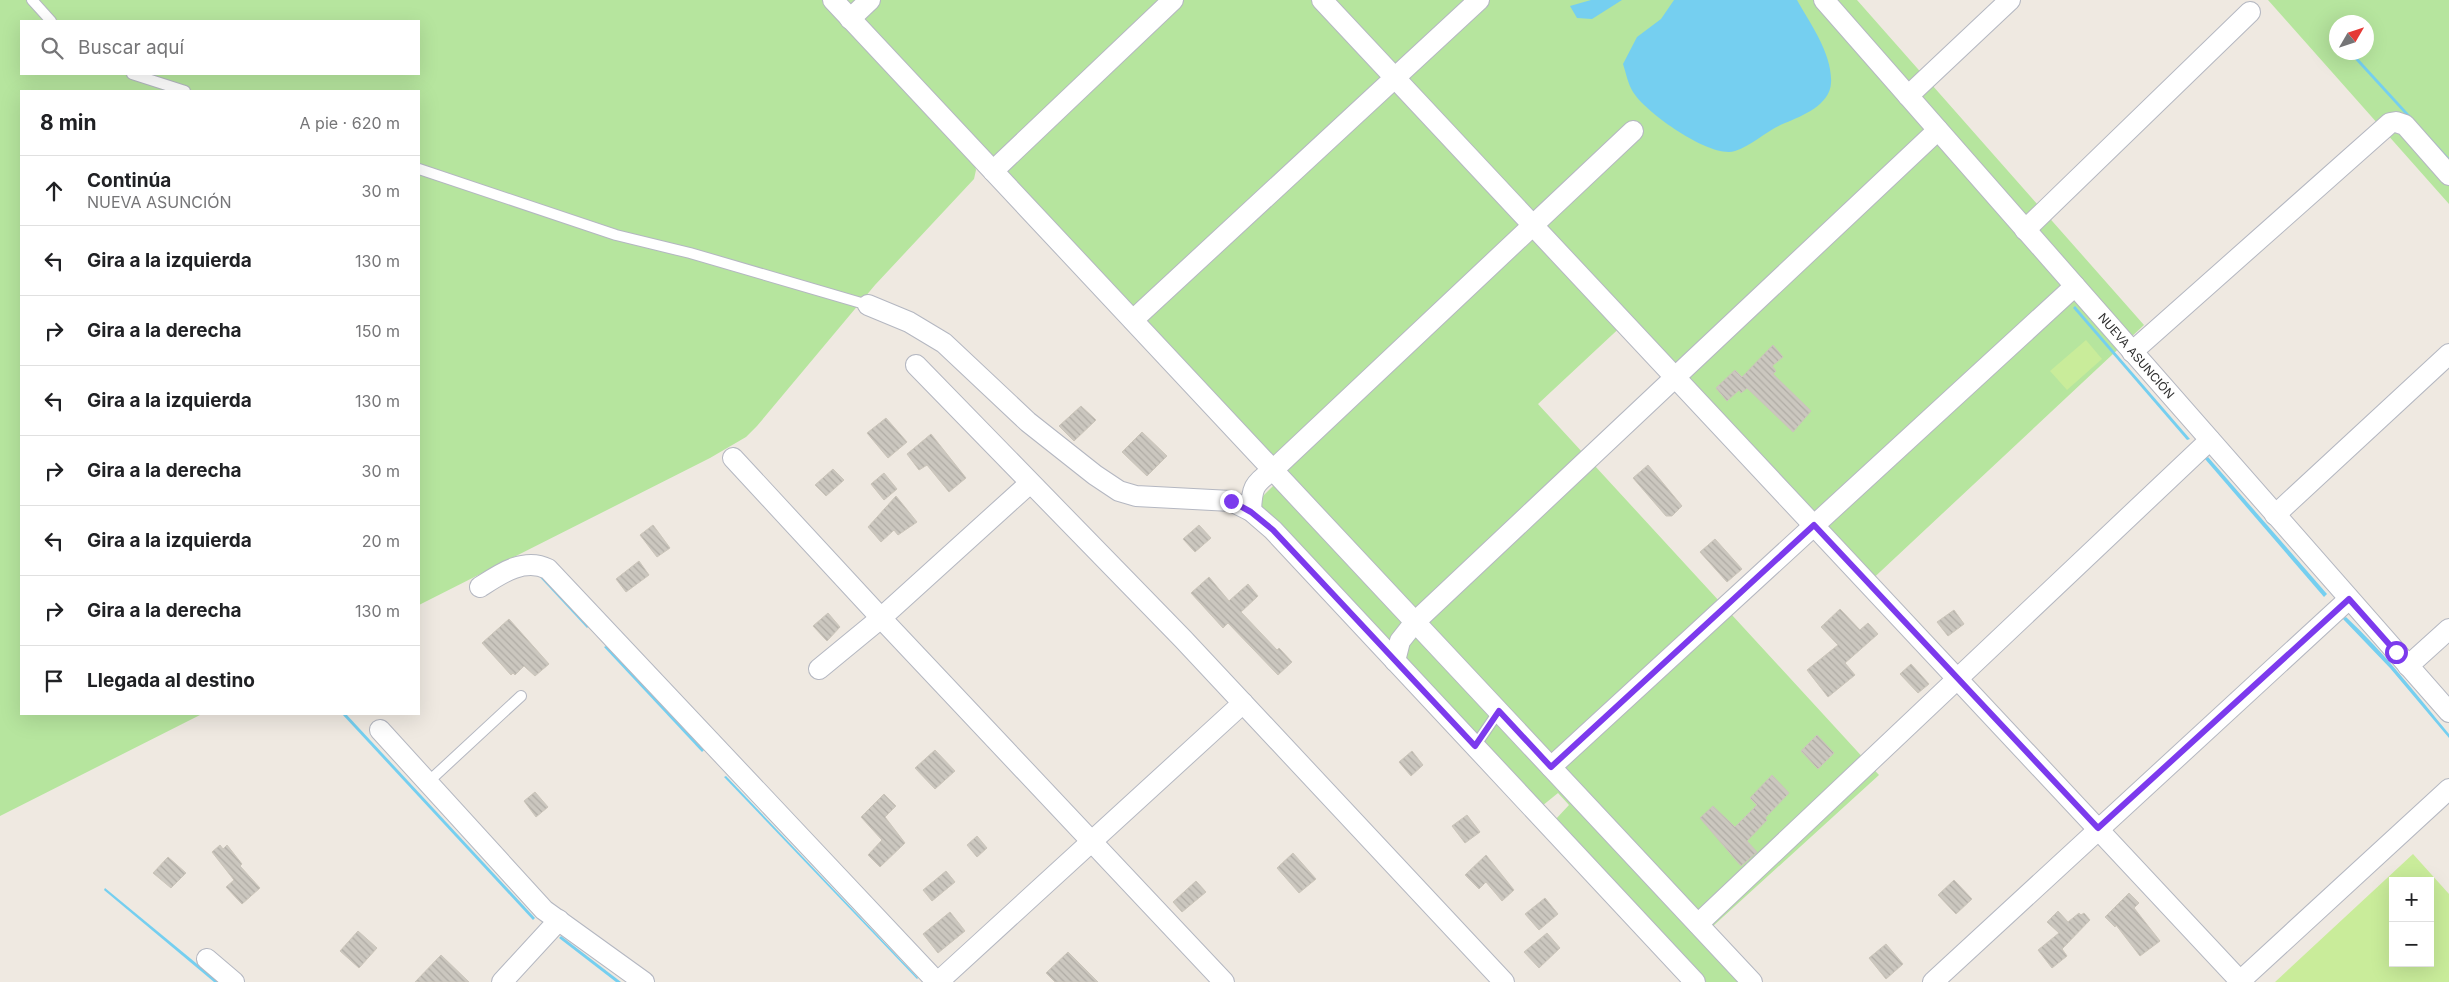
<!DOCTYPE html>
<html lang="es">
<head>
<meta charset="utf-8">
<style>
	body { margin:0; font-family:Inter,sans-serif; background:#f2f2f2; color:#202124 }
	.controls { position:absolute; right:15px; bottom:15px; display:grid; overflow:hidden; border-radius:0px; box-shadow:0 5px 20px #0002 }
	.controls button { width:45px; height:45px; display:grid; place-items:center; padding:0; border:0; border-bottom:1px solid #e0e0e0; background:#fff; color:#202124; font:25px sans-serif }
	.compass { position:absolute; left:2329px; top:15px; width:45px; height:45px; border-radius:50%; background:#fff; box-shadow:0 5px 20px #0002; rotate:51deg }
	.stop { position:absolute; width:15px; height:15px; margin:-11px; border:4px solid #7c3aed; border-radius:50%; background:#fff }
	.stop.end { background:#7c3aed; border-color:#fff; box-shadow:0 1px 5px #0008 }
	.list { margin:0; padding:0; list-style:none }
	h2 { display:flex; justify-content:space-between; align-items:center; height:65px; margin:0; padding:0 20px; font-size:21px }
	h2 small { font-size:16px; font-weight:400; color:#757577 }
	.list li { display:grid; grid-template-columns:32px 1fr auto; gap:15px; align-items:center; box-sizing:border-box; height:70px; padding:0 20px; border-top:1px solid #e0e0e0 }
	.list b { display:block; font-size:19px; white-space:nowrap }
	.list p { margin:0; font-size:16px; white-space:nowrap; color:#757577 }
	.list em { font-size:16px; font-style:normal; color:#757577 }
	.icon { flex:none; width:28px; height:28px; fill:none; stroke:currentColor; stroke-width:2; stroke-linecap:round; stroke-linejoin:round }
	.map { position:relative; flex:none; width:2449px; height:982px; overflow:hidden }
	.search { position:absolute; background:#fff; box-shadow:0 5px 20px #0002; left:20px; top:20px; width:400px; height:55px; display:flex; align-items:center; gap:12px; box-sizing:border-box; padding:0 18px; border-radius:0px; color:#757577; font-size:19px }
	.panel { position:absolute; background:#fff; box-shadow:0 5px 20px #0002; left:20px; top:90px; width:400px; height:625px; border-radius:0px }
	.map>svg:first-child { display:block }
	.grass { fill:#b6e59e; fill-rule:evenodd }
	.pitch { fill:#c9ec9a; fill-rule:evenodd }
	.water { fill:#75cff0 }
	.building { fill:url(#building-back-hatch); stroke:#cbc5ba }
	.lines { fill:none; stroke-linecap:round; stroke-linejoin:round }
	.lane-casing { stroke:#b4b7c1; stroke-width:12 }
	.street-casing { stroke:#b4b7c1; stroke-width:22 }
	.lane { stroke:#fff; stroke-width:10 }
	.street { stroke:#fff; stroke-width:20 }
	.route { stroke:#7c3aed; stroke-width:6 }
	.labels { text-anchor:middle; stroke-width:4; stroke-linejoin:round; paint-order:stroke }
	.street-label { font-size:12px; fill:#2e2e2e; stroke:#fff }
</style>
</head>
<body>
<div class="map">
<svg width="2449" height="982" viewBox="0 0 2449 982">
	<defs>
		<pattern id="building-back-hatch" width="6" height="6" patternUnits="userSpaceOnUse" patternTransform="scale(1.25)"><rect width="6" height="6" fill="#cbc7bf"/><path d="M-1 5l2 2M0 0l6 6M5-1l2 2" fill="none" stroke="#afaba4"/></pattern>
	</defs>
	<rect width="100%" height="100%" fill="#efe9e1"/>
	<g class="grass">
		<path d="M0,0H827L974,162L976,170L974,179L875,285L757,426L746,437L710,458L419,605V91H21V714H202L0,816ZM21,21H419V74H21Z"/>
		<path d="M830,0H1857L2144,325L1865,586L1627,321L1538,404L1879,775L1701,937L1742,982H1704L1555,820L1569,805L1558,793L1542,806L1255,504L1275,484Z"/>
		<path d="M2268,0H2449V204ZM2336,22H2366V52H2336Z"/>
	</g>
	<g class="pitch">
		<path d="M2086,340L2102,359L2067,390L2050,371Z"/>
		<path d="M2413,854L2449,894V982H2275ZM2393,881H2430V963H2393Z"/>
	</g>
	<g class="water">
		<path d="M1591,0H1622L1592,19L1577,18L1570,6Z"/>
		<path d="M1674,0H1797C1810,23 1833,55 1831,83C1830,105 1802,116 1785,123C1767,130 1753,145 1735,151C1711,159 1646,113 1633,92C1628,84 1626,73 1623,64L1637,37L1661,19Z"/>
		<path d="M2354,54L2449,158V162L2352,56Z"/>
		<path d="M2075,306L2190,439L2187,440L2073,308Z"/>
		<path d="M2208,457L2327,594L2324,597L2205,459Z"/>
		<path d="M537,570L589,626L587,628L535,572Z"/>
		<path d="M2346,617C2384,652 2416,694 2449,734V738L2390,668L2343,619Z"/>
		<path d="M606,646L704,750L702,752L604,647Z"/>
		<path d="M342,714H346L535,918L533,920Z"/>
		<path d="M726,776L918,978L917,979L724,777Z"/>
		<path d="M105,888L219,982H214L104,890Z"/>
		<path d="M561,936L621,982H616L559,938Z"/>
	</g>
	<g class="building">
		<path d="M1773,345L1783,357L1772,366L1776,371L1773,374L1811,411L1793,432L1747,388L1741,393L1739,390L1727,401L1716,388L1735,370L1742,377Z"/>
		<path d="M1081,406L1096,420L1074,441L1059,426Z"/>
		<path d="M886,418L907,442L888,458L867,433Z"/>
		<path d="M1142,432L1167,456L1147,476L1122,452Z"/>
		<path d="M931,434L966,478L949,492L927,465L919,470L907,454Z"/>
		<path d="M1648,465L1682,506L1672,516H1666L1633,478Z"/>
		<path d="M833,469L844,480L826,496L815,485Z"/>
		<path d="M884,473L897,489L884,500L871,484Z"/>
		<path d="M896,496L917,522L898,535L894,530L881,542L868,527Z"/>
		<path d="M653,525L670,548L657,557L640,535Z"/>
		<path d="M1199,525L1211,538L1195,552L1183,539Z"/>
		<path d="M1715,539L1742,569L1727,582L1700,552Z"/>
		<path d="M639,561L649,575L626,592L616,579Z"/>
		<path d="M1209,577L1229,601L1248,584L1258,596L1241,612L1277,650L1279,648L1292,662L1278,675L1228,623L1223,628L1191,593Z"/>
		<path d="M1840,609L1860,630L1868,623L1878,634L1845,663L1855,675L1828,697L1807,670L1838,645L1821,627Z"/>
		<path d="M1954,610L1964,624L1948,636L1937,622Z"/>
		<path d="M828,613L840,627L827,641L813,626Z"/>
		<path d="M509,619L549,664L535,676L524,666L515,675L513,673L511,675L482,643Z"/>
		<path d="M1911,664L1929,684L1918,693L1900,674Z"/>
		<path d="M1817,735L1834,753L1818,769L1801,751Z"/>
		<path d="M935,750L955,771L935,789L915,768Z"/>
		<path d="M1412,751L1423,765L1411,776L1399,762Z"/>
		<path d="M1772,775L1789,793L1765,818L1767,820L1747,841L1757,852L1741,866L1700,818L1713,806L1735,827L1757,805L1750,798Z"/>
		<path d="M535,792L548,807L536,817L524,801Z"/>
		<path d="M884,794L896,806L885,817L905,843L880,867L868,855L882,840L861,817Z"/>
		<path d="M1467,815L1480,832L1465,843L1452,826Z"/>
		<path d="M977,836L987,848L977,857L967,845Z"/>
		<path d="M220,845L223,849L227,845L242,864L240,866L260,888L242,904L226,887L234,880L212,852Z"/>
		<path d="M1293,853L1316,879L1299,893L1277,868Z"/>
		<path d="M1486,855L1514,890L1502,901L1486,882L1479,889L1465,875Z"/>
		<path d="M168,857L186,873L171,888L153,873Z"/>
		<path d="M946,871L955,882L932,901L923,890Z"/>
		<path d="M1954,880L1972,899L1956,914L1938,895Z"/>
		<path d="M1196,881L1206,892L1182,912L1173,902Z"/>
		<path d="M2129,893L2139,903L2134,908L2160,941L2140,956L2116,925L2115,927L2105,917Z"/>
		<path d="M1545,898L1558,914L1539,930L1525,914Z"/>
		<path d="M2058,911L2068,922L2079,913L2081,915L2084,913L2090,920L2062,949L2067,956L2052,968L2038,950L2059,933L2047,922Z"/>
		<path d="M950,912L965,931L938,953L923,934Z"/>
		<path d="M358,931L377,948L359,968L340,951Z"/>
		<path d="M1547,933L1560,948L1539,968L1524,952Z"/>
		<path d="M1886,944L1903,964L1886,979L1869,958Z"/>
		<path d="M1068,952L1098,982H1055L1046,973Z"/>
		<path d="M441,955L469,982H415Z"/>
	</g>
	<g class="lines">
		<g class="lane-casing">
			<g id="lane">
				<path d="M32,0L51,21"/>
				<path d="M132,74L185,91"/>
				<path d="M419,169L616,235L690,253L868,305"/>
				<path d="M1475,746L1499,711"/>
				<path d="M427,783L521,696"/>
			</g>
		</g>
		<g class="street-casing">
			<g id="street">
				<path d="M833,0L1752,982"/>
				<path d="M1322,0L2241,982"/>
				<path d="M1824,0L2449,712"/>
				<path d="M850,19L870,0"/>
				<path d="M1908,96L2010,0"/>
				<path d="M993,171L1173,0"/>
				<path d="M2025,230L2250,12"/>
				<path d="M868,305L909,322L944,343L1028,422L1095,475L1119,491L1136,496L1231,501L1251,511L1273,530L1695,982"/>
				<path d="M1133,320L1479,0"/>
				<path d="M2132,352L2390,123L2396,122L2405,125L2449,175"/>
				<path d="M916,365L1183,639L1504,982"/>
				<path d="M733,458L881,618L1224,982"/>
				<path d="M1251,511C1252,488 1253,484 1273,470L1633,131"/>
				<path d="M2275,515L2449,354"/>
				<path d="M480,587C500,574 524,557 548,569L937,982"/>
				<path d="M1395,661L1400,641L1415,622L1938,130"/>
				<path d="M2408,666L2449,629"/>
				<path d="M819,669L881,618L1030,483"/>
				<path d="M380,730L544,910L644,982"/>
				<path d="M1551,767L2075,286"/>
				<path d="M1698,924L2210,440"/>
				<path d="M207,959L234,982"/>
				<path d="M502,982L559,920"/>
				<path d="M938,982L1243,703"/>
				<path d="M1933,982L2349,599"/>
				<path d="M2239,982L2449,789"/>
			</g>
		</g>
		<use href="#lane" class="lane"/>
		<use href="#street" class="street"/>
	</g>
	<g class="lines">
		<path class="route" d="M1231,501L1251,512L1273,530L1475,746L1499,711L1551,767L1814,525L2098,828L2349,599L2396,652"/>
	</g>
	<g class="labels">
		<g class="street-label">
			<text transform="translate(2136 356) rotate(49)" y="4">NUEVA ASUNCIÓN</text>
		</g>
	</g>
</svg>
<div class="controls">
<button>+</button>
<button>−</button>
</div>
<svg class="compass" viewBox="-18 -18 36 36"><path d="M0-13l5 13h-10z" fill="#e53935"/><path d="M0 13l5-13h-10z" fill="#757577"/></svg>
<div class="stop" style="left:2396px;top:652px"></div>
<div class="stop end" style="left:1231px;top:501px"></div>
<div class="search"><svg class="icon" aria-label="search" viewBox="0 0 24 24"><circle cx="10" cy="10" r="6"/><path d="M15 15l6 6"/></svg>Buscar aquí</div>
<section class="panel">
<h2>8 min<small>A pie · 620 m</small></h2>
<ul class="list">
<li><svg class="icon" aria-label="ahead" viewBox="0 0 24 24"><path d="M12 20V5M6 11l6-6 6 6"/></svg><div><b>Continúa</b><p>NUEVA ASUNCIÓN</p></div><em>30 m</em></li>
<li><svg class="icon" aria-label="left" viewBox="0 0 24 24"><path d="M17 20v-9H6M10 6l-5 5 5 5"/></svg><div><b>Gira a la izquierda</b></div><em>130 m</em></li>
<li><svg class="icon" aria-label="right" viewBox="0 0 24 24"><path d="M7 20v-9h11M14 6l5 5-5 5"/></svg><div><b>Gira a la derecha</b></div><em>150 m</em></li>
<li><svg class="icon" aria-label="left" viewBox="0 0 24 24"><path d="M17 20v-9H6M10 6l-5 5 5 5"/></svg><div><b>Gira a la izquierda</b></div><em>130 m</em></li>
<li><svg class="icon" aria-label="right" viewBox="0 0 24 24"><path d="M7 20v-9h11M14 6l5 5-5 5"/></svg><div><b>Gira a la derecha</b></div><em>30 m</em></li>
<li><svg class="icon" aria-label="left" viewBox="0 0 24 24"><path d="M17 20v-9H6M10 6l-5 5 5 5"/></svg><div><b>Gira a la izquierda</b></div><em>20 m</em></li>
<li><svg class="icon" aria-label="right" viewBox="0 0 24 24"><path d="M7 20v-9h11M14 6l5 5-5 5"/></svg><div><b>Gira a la derecha</b></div><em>130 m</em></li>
<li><svg class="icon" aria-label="arrive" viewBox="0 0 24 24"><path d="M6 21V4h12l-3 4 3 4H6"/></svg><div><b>Llegada al destino</b></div></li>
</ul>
</section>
</div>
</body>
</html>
